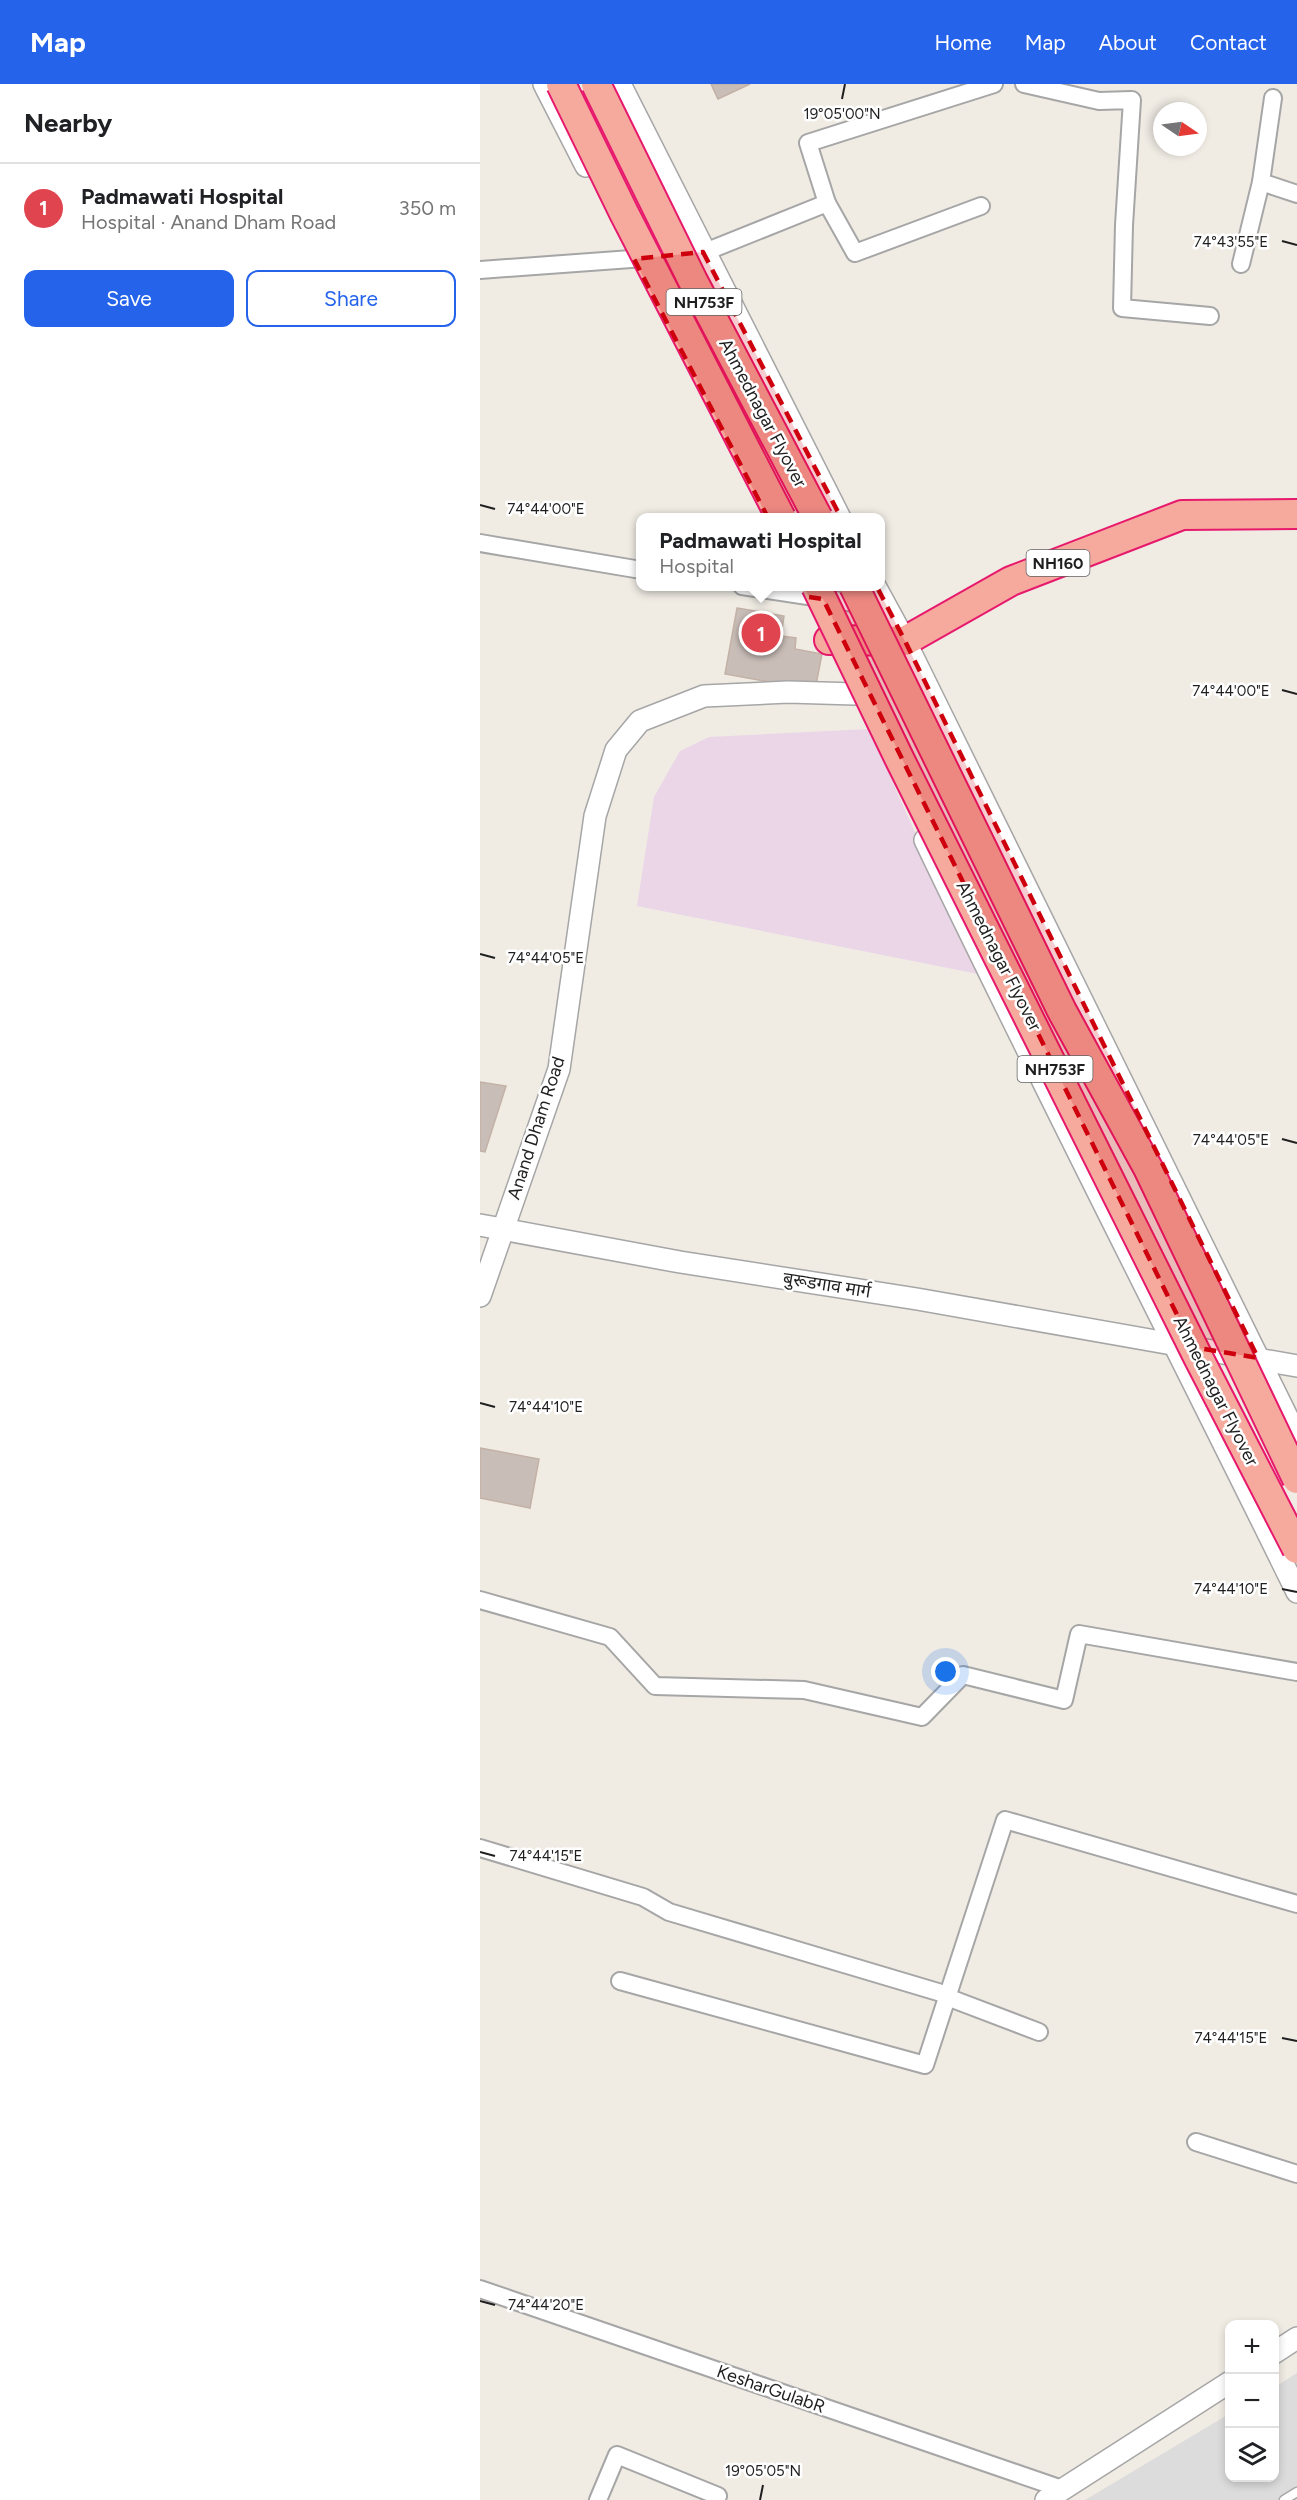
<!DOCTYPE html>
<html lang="en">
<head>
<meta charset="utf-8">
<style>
	body { margin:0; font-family:Figtree,"Noto Sans Devanagari",sans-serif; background:#f2f2f2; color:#202124 }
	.controls { position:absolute; right:18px; bottom:18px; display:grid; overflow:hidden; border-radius:12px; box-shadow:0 3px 9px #0003 }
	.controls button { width:54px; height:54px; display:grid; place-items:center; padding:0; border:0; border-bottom:2px solid #e0e0e0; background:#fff; color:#202124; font:30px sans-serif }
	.compass { position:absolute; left:673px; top:18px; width:54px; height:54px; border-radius:50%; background:#fff; box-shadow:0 3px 9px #0003; rotate:103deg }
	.you { position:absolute; left:466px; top:1588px; width:21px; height:21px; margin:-15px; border:4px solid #fff; border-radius:50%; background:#1a73e8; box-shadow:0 0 0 9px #1a73e833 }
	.badge { display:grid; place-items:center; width:39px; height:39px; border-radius:50%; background:#2563eb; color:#fff; font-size:20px; font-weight:700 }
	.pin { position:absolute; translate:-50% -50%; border:3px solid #fff; box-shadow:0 2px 6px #0006 }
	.popup { position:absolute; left:156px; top:429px; width:249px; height:78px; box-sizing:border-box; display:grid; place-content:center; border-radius:12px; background:#fff; filter:drop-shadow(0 2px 4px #0005); font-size:20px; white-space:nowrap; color:#757577 }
	.popup b { font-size:22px; color:#202124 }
	.popup::after { content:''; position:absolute; left:50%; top:100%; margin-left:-12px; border:12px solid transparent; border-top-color:#fff }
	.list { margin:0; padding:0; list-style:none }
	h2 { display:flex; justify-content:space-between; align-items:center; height:78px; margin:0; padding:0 24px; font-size:26px }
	h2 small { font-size:20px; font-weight:400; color:#757577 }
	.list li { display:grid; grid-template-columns:39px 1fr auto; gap:18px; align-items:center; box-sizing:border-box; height:90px; padding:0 24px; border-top:2px solid #e0e0e0 }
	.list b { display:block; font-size:22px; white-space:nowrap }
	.list p { margin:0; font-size:20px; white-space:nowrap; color:#757577 }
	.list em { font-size:20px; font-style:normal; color:#757577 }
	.actions { display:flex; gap:12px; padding:18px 24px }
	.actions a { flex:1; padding:14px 0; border:2px solid #2563eb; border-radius:12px; text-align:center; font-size:21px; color:#2563eb }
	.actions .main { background:#2563eb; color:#fff }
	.icon { flex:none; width:33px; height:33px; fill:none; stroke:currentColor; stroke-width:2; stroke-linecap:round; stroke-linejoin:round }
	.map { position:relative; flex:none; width:817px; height:2416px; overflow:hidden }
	header { display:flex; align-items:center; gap:36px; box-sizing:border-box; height:84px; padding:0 30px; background:#2563eb; color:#fff }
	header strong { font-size:28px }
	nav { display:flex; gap:33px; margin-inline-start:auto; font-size:21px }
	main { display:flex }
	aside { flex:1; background:#fff }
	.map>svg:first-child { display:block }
	.residential { fill:#dddcdc }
	.industrial { fill:#ead6e7 }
	.building { fill:#c9bdb7; stroke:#c3b1a6; stroke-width:1.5 }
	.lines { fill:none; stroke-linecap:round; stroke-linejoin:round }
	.service-casing { stroke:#a6a6a6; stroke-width:11 }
	.minor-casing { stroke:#a6a6a6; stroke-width:20 }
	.tertiary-casing { stroke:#a6a6a6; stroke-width:24 }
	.trunk-casing { stroke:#e7196d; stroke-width:32 }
	.service { stroke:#fff; stroke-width:8 }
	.minor { stroke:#fff; stroke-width:16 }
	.tertiary { stroke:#fff; stroke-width:21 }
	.trunk { stroke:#f6aa9e; stroke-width:28 }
	.trunk-bridge-casing { stroke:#e7196d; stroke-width:32; stroke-linecap:butt }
	.trunk-bridge { stroke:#f6aa9e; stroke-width:28 }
	.marked { fill:#ce000d; fill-opacity:0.2; stroke:#ce000d; stroke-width:4.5; stroke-dasharray:12 8; stroke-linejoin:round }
	.ticks { fill:none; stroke:#1f1f1f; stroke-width:2 }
	.labels { text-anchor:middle; stroke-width:5; stroke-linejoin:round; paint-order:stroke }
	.shield { fill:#fff; stroke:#626262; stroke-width:1.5 }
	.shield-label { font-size:16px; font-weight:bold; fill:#1f1f1f }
	.street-label { font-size:18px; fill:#1f1f1f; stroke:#fff }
	.ticks-label { font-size:15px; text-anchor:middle; fill:#1f1f1f; stroke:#fff; stroke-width:5; stroke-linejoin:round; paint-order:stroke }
</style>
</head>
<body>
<header>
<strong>Map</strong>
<nav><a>Home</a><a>Map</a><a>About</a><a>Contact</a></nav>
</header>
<main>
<aside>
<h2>Nearby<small></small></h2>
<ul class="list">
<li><span class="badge" style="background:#e0444e">1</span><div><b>Padmawati Hospital</b><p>Hospital · Anand Dham Road</p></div><em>350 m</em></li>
</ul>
<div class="actions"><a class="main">Save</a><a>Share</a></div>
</aside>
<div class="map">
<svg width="817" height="2416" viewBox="0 0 817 2416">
	<rect width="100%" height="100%" fill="#f0ece4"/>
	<path class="residential" d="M817,2289V2416H605L749,2330L750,2394H794L795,2303Z"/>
	<path class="industrial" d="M389,645L498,890L157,822L174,713L200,667L229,653Z"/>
	<g class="building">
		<path d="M231,0H270L238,15Z"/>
		<path d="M257,524L304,532L301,552L316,554L315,565L342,570L335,606L245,590Z"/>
		<path d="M0,998L26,1002L5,1068L0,1067Z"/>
		<path d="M0,1364L59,1375L50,1424L0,1414Z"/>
	</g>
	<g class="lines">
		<g class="service-casing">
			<path id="service" d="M804,2416L817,2408"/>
		</g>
		<g class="minor-casing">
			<g id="minor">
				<path d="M544,0L619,17L652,16L644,141L642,224L730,232"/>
				<path d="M781,98L817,110"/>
				<path d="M347,119L328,59L514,0"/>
				<path d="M761,180L781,98L793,14"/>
				<path d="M0,186L220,170L347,119L375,169L501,122"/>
				<path d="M0,459L161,486"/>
				<path d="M262,502L387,521"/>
				<path d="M0,1516L130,1553L175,1602L324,1606L442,1633L483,1591L584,1616L599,1550L817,1588"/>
				<path d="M0,1764L163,1813L189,1828L468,1911L467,1913L559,1948"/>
				<path d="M140,1897L445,1981L525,1736L817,1820"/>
				<path d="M716,2058L817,2090"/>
				<path d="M0,2205L582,2405"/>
				<path d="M118,2416L137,2371L238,2412"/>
			</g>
		</g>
		<g class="tertiary-casing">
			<g id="tertiary">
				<path d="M64,0L106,82"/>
				<path d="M140,0L360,434"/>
				<path d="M395,502L425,557L817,1353"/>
				<path d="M445,756C566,1009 694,1257 817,1508"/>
				<path d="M0,1141L200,1178L437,1215L817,1282"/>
				<path d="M0,1212L79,985L115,732L136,666L160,637L224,612L308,608L375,610"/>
				<path d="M794,2269L817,2254"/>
				<path d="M566,2416L750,2298"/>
			</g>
		</g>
		<g class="trunk-casing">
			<path id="trunk" d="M349,556L425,557L531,497L702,431L817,430"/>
		</g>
		<use href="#service" class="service"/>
		<use href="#minor" class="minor"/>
		<use href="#tertiary" class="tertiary"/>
		<use href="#trunk" class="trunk"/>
		<g class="trunk-bridge-casing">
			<g id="trunk-bridge">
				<path d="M81,0L144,129L301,434"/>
				<path d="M116,0L213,197L338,434"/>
				<path d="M336,502L420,676L718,1273L817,1465"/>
				<path d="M374,502L582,927L668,1084L817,1395"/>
			</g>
		</g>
		<use href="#trunk-bridge" class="trunk-bridge"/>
	</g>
	<path class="marked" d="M223,168L425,557L778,1274L713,1263L343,515L329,513L154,175Z"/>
	<path class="ticks" d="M362,15L365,0M802,157L817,161M0,421L15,425M802,606L817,610M0,870L15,874M802,1055L817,1059M0,1319L15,1323M802,1505L817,1508M0,1768L15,1772M802,1954L817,1957M0,2217L15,2221M280,2416L283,2401"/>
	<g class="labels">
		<g class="shield">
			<rect x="186.5" y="205" width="75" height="26" rx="4.5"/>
			<rect x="546.5" y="466" width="63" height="26" rx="4.5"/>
			<rect x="537.5" y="972" width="75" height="26" rx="4.5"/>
		</g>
		<g class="shield-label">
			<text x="224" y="224">NH753F</text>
			<text x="578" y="485">NH160</text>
			<text x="575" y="991">NH753F</text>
		</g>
		<g class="street-label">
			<text transform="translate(283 329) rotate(62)" y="6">Ahmednagar Flyover</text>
			<text transform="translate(519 872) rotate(63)" y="6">Ahmednagar Flyover</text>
			<text transform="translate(56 1044) rotate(-72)" y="6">Anand Dham Road</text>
			<text transform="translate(347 1201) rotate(9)" y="6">बुरूडगाव मार्ग</text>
			<text transform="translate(736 1307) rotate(63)" y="6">Ahmednagar Flyover</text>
			<text transform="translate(291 2305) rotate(19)" y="6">KesharGulabR</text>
		</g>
	</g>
	<g class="ticks-label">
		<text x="362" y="35">19°05'00"N</text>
		<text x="751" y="163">74°43'55"E</text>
		<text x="66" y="430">74°44'00"E</text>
		<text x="751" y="612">74°44'00"E</text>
		<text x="66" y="879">74°44'05"E</text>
		<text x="751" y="1061">74°44'05"E</text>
		<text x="66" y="1328">74°44'10"E</text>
		<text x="751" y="1510">74°44'10"E</text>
		<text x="66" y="1777">74°44'15"E</text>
		<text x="751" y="1959">74°44'15"E</text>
		<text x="66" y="2226">74°44'20"E</text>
		<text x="283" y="2392">19°05'05"N</text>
	</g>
</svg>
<div class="controls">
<button>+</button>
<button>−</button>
<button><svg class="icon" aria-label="layers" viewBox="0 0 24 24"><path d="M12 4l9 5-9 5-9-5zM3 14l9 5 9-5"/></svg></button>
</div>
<svg class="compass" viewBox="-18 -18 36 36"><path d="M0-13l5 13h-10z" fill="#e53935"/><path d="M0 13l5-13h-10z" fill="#757577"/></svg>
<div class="you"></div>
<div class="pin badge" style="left:281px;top:549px;background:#e0444e">1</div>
<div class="popup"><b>Padmawati Hospital</b>Hospital</div>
</div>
</main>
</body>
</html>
